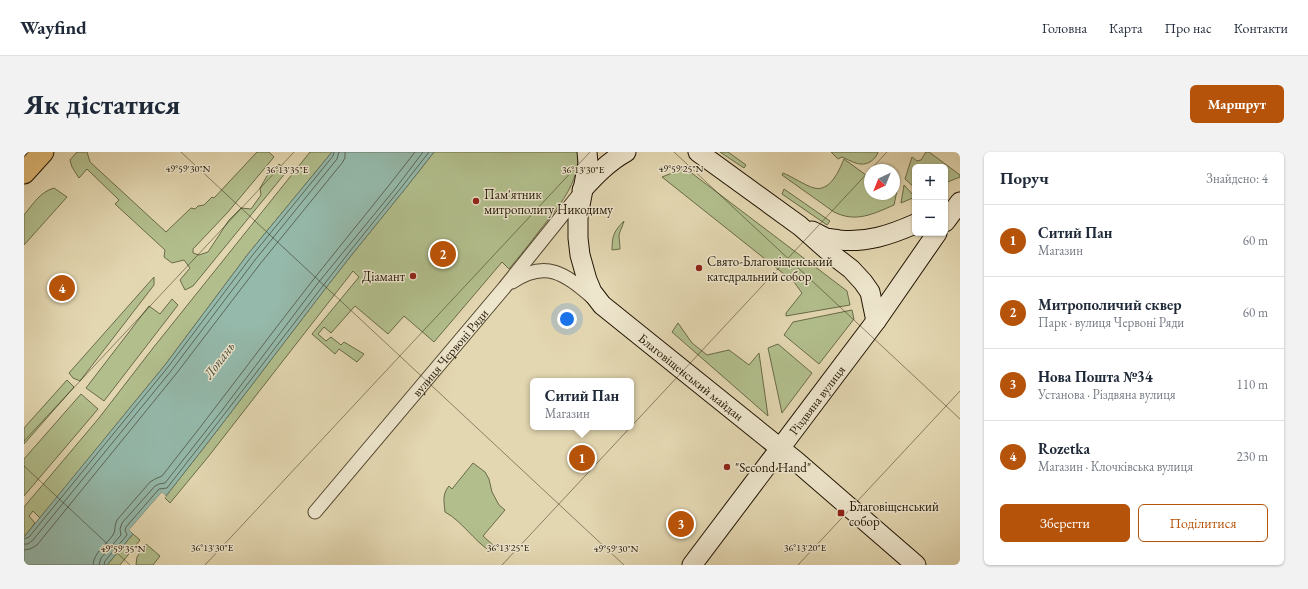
<!DOCTYPE html>
<html lang="uk">
<head>
<meta charset="utf-8">
<style>
	body { margin:0; font-family:"EB Garamond",serif; background:#f2f2f3; color:#1f2937 }
	.controls { position:absolute; right:12px; top:12px; display:grid; overflow:hidden; border-radius:6px; box-shadow:0 1px 3px #0004 }
	.controls button { width:36px; height:36px; display:grid; place-items:center; padding:0; border:0; border-bottom:1px solid #e0e1e3; background:#fff; color:#1f2937; font:20px sans-serif }
	.compass { position:absolute; left:840px; top:12px; width:36px; height:36px; border-radius:50%; background:#fff; box-shadow:0 1px 3px #0004; rotate:223deg }
	.you { position:absolute; left:543px; top:167px; width:14px; height:14px; margin:-10px; border:3px solid #fff; border-radius:50%; background:#1a73e8; box-shadow:0 0 0 6px #1a73e833 }
	.badge { display:grid; place-items:center; width:26px; height:26px; border-radius:50%; background:#b45309; color:#fff; font-size:13px; font-weight:700 }
	.pin { position:absolute; translate:-50% -50%; border:2px solid #fff; box-shadow:0 1px 4px #0006 }
	.popup { position:absolute; left:506px; top:226px; width:104px; height:52px; box-sizing:border-box; display:grid; place-content:center; border-radius:6px; background:#fff; filter:drop-shadow(0 1px 3px #0005); font-size:13px; white-space:nowrap; color:#747a83 }
	.popup b { font-size:15px; color:#1f2937 }
	.popup::after { content:''; position:absolute; left:50%; top:100%; margin-left:-8px; border:8px solid transparent; border-top-color:#fff }
	.list { margin:0; padding:0; list-style:none }
	h2 { display:flex; justify-content:space-between; align-items:center; height:52px; margin:0; padding:0 16px; font-size:17px }
	h2 small { font-size:13px; font-weight:400; color:#747a83 }
	.list li { display:grid; grid-template-columns:26px 1fr auto; gap:12px; align-items:center; box-sizing:border-box; height:72px; padding:0 16px; border-top:1px solid #e0e1e3 }
	.list b { display:block; font-size:15px; white-space:nowrap }
	.list p { margin:0; font-size:13px; white-space:nowrap; color:#747a83 }
	.list em { font-size:13px; font-style:normal; color:#747a83 }
	.actions { display:flex; gap:8px; padding:12px 16px }
	.actions a { flex:1; padding:9px 0; border:1px solid #b45309; border-radius:6px; text-align:center; font-size:14px; color:#b45309 }
	.actions .main { background:#b45309; color:#fff }
	.map { position:relative; flex:none; width:936px; height:413px; overflow:hidden; border-radius:6px }
	header { display:flex; align-items:center; gap:24px; box-sizing:border-box; height:56px; padding:0 20px; background:#fff; border-bottom:1px solid #e0e1e3 }
	header strong { font-size:19px }
	nav { display:flex; gap:22px; margin-inline-start:auto; font-size:14px }
	.intro { display:flex; align-items:center; justify-content:space-between; box-sizing:border-box; height:96px; padding:0 24px }
	h1 { margin:0; font-size:28px }
	.button { padding:10px 18px; border-radius:6px; background:#b45309; color:#fff; font-size:14px; font-weight:700 }
	main { display:flex; gap:24px; padding:0 24px }
	aside { flex:1; background:#fff; border-radius:6px; box-shadow:0 1px 3px #0004 }
	.map>svg:first-child { display:block }
	.green { fill:#b2bf8d; stroke:#696a48 }
	.water { fill:#95baac; stroke:#667868 }
	.pier { fill:#e3d7b1 }
	.lines { fill:none; stroke-linecap:round; stroke-linejoin:round }
	.shore { stroke:#5a6758; stroke-width:1 }
	.street-casing { stroke:#51452e; stroke-width:15 }
	.secondary-casing { stroke:#201403; stroke-width:21 }
	.primary-casing { stroke:#201403; stroke-width:23 }
	.street { stroke:#ede5cc; stroke-width:13 }
	.secondary { stroke:#ede5cc; stroke-width:19 }
	.primary { stroke:#e2bc78; stroke-width:21 }
	.ticks { fill:none; stroke:#201403; stroke-width:1; stroke-opacity:0.45 }
	.poi-dot { fill:#8f2418; stroke:#ede5cc; stroke-width:1.5 }
	.labels { text-anchor:middle; stroke-width:3; stroke-linejoin:round; paint-order:stroke }
	.poi-label { font-size:13px; fill:#201403; stroke:#ede5cc; text-anchor:start }
	.street-label { font-size:13px; fill:#201403; stroke:#ede5cc }
	.water-label { font-size:14px; font-style:italic; fill:#494e3e; stroke:#ede5cc }
	.ticks-label { font-size:10px; text-anchor:middle; fill:#201403; stroke:#ede5cc; stroke-width:3; stroke-linejoin:round; paint-order:stroke }
</style>
</head>
<body>
<header>
<strong>Wayfind</strong>
<nav><a>Головна</a><a>Карта</a><a>Про нас</a><a>Контакти</a></nav>
</header>
<div class="intro"><h1>Як дістатися</h1><a class="button">Маршрут</a></div>
<main>
<div class="map">
<svg width="936" height="413" viewBox="0 0 936 413">
	<rect width="100%" height="100%" fill="#e3d7b1"/>
	<filter id="stains"><feTurbulence type="fractalNoise" baseFrequency=".005" numOctaves="4"/><feColorMatrix values="0 0 0 0 .2 0 0 0 0 .09 0 0 0 0 .02 0 0 0 .5 -.17"/></filter>
	<radialGradient id="worn" r=".72"><stop offset=".6" stop-color="#630" stop-opacity="0"/><stop offset="1" stop-color="#630" stop-opacity=".3"/></radialGradient>
	<g class="green">
		<path d="M53,0H63L66,10L142,80L167,56L171,57L174,54L180,53L188,45L190,46L233,0H245L250,5L204,60L169,97V101L175,103L184,100L205,68L217,56L227,57L237,43L236,36L243,24L255,12L263,19L169,134L161,138L156,128L166,116L160,108L148,111L140,105L141,98L91,52L95,48L63,17L55,26L48,15L46,8Z"/>
		<path d="M286,0H308L224,102L141,213L16,366L9,359L5,364L11,371L0,385V355L75,266L129,196Z"/>
		<path d="M410,0H554C556,31 534,55 516,78C506,91 496,104 485,117L478,110L410,190L380,164L364,182L331,154L307,181L300,175L294,182L302,189L307,185L317,193L320,190L340,202L333,210L315,197L311,202L288,182L335,125L329,119L184,305L146,351L141,346L142,344C196,276 248,206 301,137C336,91 374,47 410,0Z"/>
		<path d="M696,0H704L722,13L720,16Z"/>
		<path d="M807,0H854C852,7 844,13 837,12C831,12 823,7 818,5L814,7Z"/>
		<path d="M902,0H905L936,23V25L921,31V15H891V36L881,27L887,8L888,5L893,9L897,8Z"/>
		<path d="M820,7L846,26V42H870V24L875,29L870,53C849,62 832,71 810,60L758,23L759,21C767,24 782,34 790,36C806,40 815,19 820,7Z"/>
		<path d="M661,16L823,139L826,153L762,164V161L778,141L770,130L638,25Z"/>
		<path d="M880,33L891,45L877,51Z"/>
		<path d="M30,36L43,45L0,93V63C9,52 16,40 30,36Z"/>
		<path d="M760,37L806,69L803,73L758,42Z"/>
		<path d="M600,69C599,74 596,78 595,83C595,87 596,93 596,97L588,98C588,84 590,79 600,69Z"/>
		<path d="M130,125V133L56,229L49,226L45,221Z"/>
		<path d="M148,147L154,153L80,249L62,236L125,154L136,162Z"/>
		<path d="M828,158L830,167L795,212L760,183L769,170Z"/>
		<path d="M654,171L668,191L683,203L705,198L725,213L735,201L744,264L648,180Z"/>
		<path d="M754,192L788,221L758,261L744,196Z"/>
		<path d="M43,228L50,235L0,292V276Z"/>
		<path d="M57,242L74,257L0,344V307Z"/>
		<path d="M449,311L461,320L465,327L468,340L475,353L481,358L459,384L470,394L466,399C449,388 439,370 421,360C420,350 418,342 425,334L428,337Z"/>
		<path d="M109,382L116,388L96,413H83Z"/>
		<path d="M122,392L136,404L129,413H112L113,405Z"/>
	</g>
	<path class="water" d="M308,0H410C374,47 336,91 301,137C248,206 196,276 142,344L138,340L105,378L109,382L83,413H0V385L141,213L224,102Z"/>
	<path class="pier" d="M138,340L142,344L141,346L138,343L107,378L111,381V383L105,378Z"/>
	<g class="lines">
		<g class="shore">
			<path d="M0,387L5,385L144,215L227,105L309,4L310,0"/>
			<path d="M0,392H4L9,388L147,219L231,108L313,7L315,0"/>
			<path d="M0,398L6,397L13,393L152,222L236,112L318,11L321,6V0"/>
			<path d="M69,413C70,400 82,393 89,383C92,379 90,373 93,368L126,330L131,327L138,324C189,260 238,193 289,128C323,85 358,43 391,0"/>
			<path d="M75,413L77,406L97,383L96,377L98,371L131,334L135,332L141,331L196,261L294,131L371,37L399,0"/>
			<path d="M80,413L81,409L103,383L101,378L102,375L135,337L143,336C195,270 246,202 298,135C333,89 370,46 405,0"/>
		</g>
		<g class="street-casing">
			<g id="street">
				<path d="M488,130C522,107 541,122 568,145"/>
				<path id="s1" d="M291,360L480,136L557,40"/>
			</g>
		</g>
		<g class="secondary-casing">
			<g id="secondary">
				<path id="s2" d="M563,0L564,11L554,64V86L556,103L563,128L568,140L578,153L772,309L892,413"/>
				<path d="M674,0L776,74L810,104L827,117L839,130L846,140L852,169"/>
				<path d="M558,38C571,24 584,10 602,0"/>
				<path d="M921,70L936,50"/>
				<path d="M788,79C793,81 797,84 802,86C806,87 811,87 815,88C842,91 866,83 891,72"/>
				<path id="s3" d="M668,413L852,169L913,81"/>
			</g>
		</g>
		<g class="primary-casing">
			<path id="primary" d="M0,21L19,0"/>
		</g>
		<use href="#street" class="street"/>
		<use href="#secondary" class="secondary"/>
		<use href="#primary" class="primary"/>
	</g>
	<path class="ticks" d="M157,0L600,413M650,0L936,267M0,289L270,0M0,314L106,413M181,413L566,0M478,413L863,0M774,413L936,239"/>
	<g class="poi-dot">
		<circle cx="452" cy="49" r="4"/>
		<circle cx="675" cy="116" r="4"/>
		<circle cx="389" cy="124" r="4"/>
		<circle cx="703" cy="315" r="4"/>
		<rect x="813" y="357" width="8" height="8" rx="2"/>
	</g>
	<g class="labels">
		<g class="poi-label">
			<text x="460" y="47">Пам'ятник<tspan x="460" dy="15">митрополиту Никодиму</tspan></text>
			<text x="683" y="114">Свято-Благовіщенський<tspan x="683" dy="15">катедральний собор</tspan></text>
			<text x="381" y="129" text-anchor="end">Діамант</text>
			<text x="711" y="320">"Second Hand"</text>
			<text x="825" y="359">Благовіщенський<tspan x="825" dy="15">собор</tspan></text>
		</g>
		<g class="street-label">
			<text dy="5" stroke="none"><textPath href="#s1" startOffset="209">вулиця Червоні Ряди</textPath></text>
			<text dy="5" stroke="none"><textPath href="#s2" startOffset="274">Благовіщенський майдан</textPath></text>
			<text dy="5" stroke="none"><textPath href="#s3" startOffset="207">Різдвяна вулиця</textPath></text>
		</g>
		<g class="water-label">
			<text transform="translate(195 208) rotate(-53)" y="5">Лопань</text>
		</g>
	</g>
	<g class="ticks-label">
		<text x="164" y="20">49°59'30"N</text>
		<text x="657" y="20">49°59'25"N</text>
		<text x="263" y="21">36°13'35"E</text>
		<text x="559" y="21">36°13'30"E</text>
		<text x="188" y="399">36°13'30"E</text>
		<text x="484" y="399">36°13'25"E</text>
		<text x="781" y="399">36°13'20"E</text>
		<text x="99" y="400">49°59'35"N</text>
		<text x="592" y="400">49°59'30"N</text>
	</g>
	<rect width="100%" height="100%" filter="url(#stains)"/>
	<rect width="100%" height="100%" fill="url(#worn)"/>
</svg>
<div class="controls">
<button>+</button>
<button>−</button>
</div>
<svg class="compass" viewBox="-18 -18 36 36"><path d="M0-13l5 13h-10z" fill="#e53935"/><path d="M0 13l5-13h-10z" fill="#747a83"/></svg>
<div class="you"></div>
<div class="pin badge" style="left:558px;top:306px">1</div>
<div class="popup"><b>Ситий Пан</b>Магазин</div>
<div class="pin badge" style="left:419px;top:102px">2</div>
<div class="pin badge" style="left:657px;top:372px">3</div>
<div class="pin badge" style="left:38px;top:136px">4</div>
</div>
<aside>
<h2>Поруч<small>Знайдено: 4</small></h2>
<ul class="list">
<li><span class="badge">1</span><div><b>Ситий Пан</b><p>Магазин</p></div><em>60 m</em></li>
<li><span class="badge">2</span><div><b>Митрополичий сквер</b><p>Парк · вулиця Червоні Ряди</p></div><em>60 m</em></li>
<li><span class="badge">3</span><div><b>Нова Пошта №34</b><p>Установа · Різдвяна вулиця</p></div><em>110 m</em></li>
<li><span class="badge">4</span><div><b>Rozetka</b><p>Магазин · Клочківська вулиця</p></div><em>230 m</em></li>
</ul>
<div class="actions"><a class="main">Зберегти</a><a>Поділитися</a></div>
</aside>
</main>
</body>
</html>
